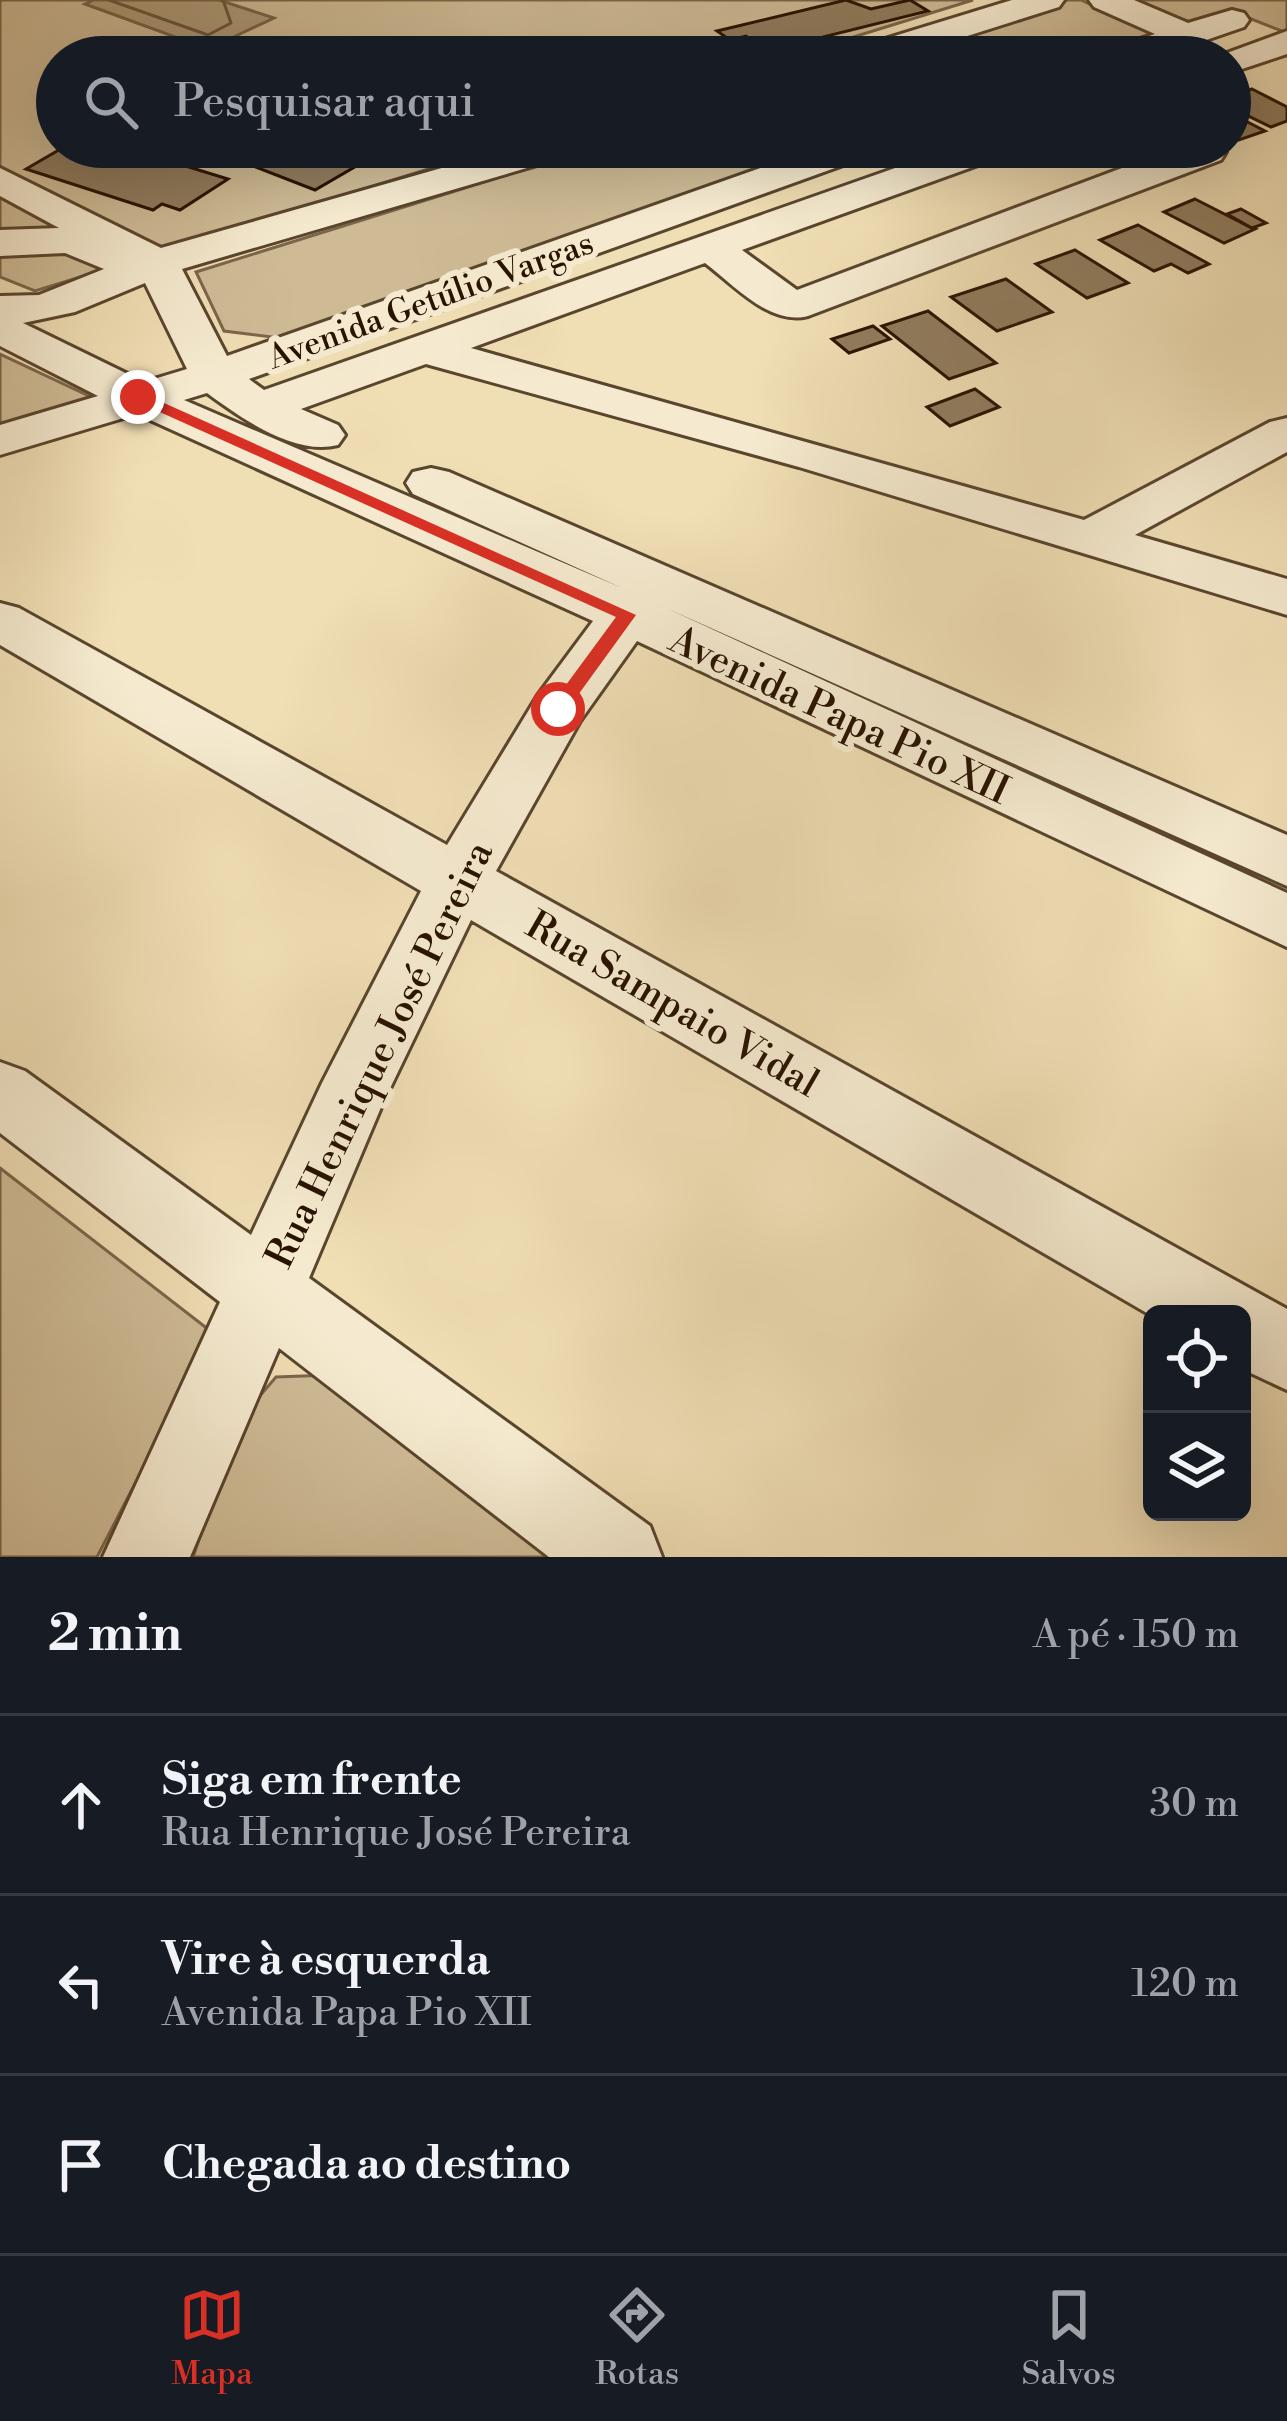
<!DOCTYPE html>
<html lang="pt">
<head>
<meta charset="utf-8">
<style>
	body { margin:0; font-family:"Libre Bodoni",serif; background:#242831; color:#f1f3f6 }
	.controls { position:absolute; right:36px; bottom:36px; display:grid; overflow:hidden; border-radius:18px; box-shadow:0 12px 48px #0002 }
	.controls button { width:108px; height:108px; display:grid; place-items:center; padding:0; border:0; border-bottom:3px solid #363941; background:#171b24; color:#f1f3f6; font:60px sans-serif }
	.stop { position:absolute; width:36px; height:36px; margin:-27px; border:9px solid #d93025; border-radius:50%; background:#fff }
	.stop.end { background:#d93025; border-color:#fff; box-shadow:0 3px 12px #0008 }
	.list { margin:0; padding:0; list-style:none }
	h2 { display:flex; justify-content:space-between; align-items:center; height:156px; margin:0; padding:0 48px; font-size:51px }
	h2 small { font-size:39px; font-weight:400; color:#9ea1a6 }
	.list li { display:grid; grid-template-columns:78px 1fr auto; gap:36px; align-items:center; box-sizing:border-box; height:180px; padding:0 48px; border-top:3px solid #363941 }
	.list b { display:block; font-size:45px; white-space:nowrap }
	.list p { margin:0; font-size:39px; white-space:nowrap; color:#9ea1a6 }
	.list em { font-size:39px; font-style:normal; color:#9ea1a6 }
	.icon { flex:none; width:66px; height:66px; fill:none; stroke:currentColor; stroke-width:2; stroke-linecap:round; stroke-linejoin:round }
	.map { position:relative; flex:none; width:1287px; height:1557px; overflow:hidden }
	.search { position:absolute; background:#171b24; box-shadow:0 12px 48px #0002; left:36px; right:36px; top:36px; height:132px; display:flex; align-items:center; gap:30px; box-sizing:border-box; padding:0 42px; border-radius:66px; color:#9ea1a6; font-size:45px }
	.sheet { height:696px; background:#171b24 }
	nav { display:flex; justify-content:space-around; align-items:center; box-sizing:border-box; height:168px; border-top:3px solid #363941; background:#171b24; font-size:33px; color:#9ea1a6 }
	nav a { display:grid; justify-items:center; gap:6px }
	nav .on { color:#d93025 }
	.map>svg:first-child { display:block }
	.green { fill:#cebb96; stroke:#7b664b; stroke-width:3 }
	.water { fill:#ac9977; stroke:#776347; stroke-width:3 }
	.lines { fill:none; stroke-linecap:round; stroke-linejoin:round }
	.shore { stroke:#6a563c; stroke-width:3 }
	.building { fill:#907c5e; stroke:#281200; stroke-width:3 }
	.minor-casing { stroke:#5a452d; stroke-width:6 }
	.minor { fill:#f5eacf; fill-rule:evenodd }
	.route { fill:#d93025 }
	.labels { text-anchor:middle; stroke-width:12; stroke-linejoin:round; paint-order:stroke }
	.far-street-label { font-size:33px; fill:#281200; stroke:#f5eacf }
	.street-label { font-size:39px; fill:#281200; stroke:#f5eacf }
</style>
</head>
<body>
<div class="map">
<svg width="1287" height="1557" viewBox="0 0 1287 1557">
	<rect width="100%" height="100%" fill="#f0deb5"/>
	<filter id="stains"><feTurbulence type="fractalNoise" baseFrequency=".00167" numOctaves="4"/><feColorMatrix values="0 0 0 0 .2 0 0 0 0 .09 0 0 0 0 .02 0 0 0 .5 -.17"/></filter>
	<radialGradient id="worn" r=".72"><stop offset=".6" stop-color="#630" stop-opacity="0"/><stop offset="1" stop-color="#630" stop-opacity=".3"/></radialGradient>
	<g class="green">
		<path d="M0,0H973L789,57H57V147H499L35,291L0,277Z"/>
		<path d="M1068,0H1081L1159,37L1095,57H883Z"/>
		<path d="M1133,0H1287V33L1231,11L1189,22Z"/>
		<path d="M596,147H836L288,339L224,331L196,272Z"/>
		<path d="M0,354L91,397L0,428Z"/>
		<path d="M0,1168L213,1333L97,1557H0Z"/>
		<path d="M331,1375L571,1557H193L240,1419L276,1377Z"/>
	</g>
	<path class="water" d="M94,0H219L274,18L208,49L85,4Z"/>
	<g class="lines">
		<path class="shore" d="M109,0L208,35L231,23L223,0"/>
	</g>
	<g class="building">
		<path d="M846,0L871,9L910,0L928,11L767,51L746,36L730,40L717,31Z"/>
		<path d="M1252,89L1287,107V121L1271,127L1230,107V97Z"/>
		<path d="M1230,113L1265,131L1236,141L1230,138Z"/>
		<path d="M64,147H124L228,179L180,210L162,204L153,210L26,169Z"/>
		<path d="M288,147H389L315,190L253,166Z"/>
		<path d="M1195,199L1252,228L1255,229L1224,243L1164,212Z"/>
		<path d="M1241,209L1266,223L1252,228L1227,214Z"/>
		<path d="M1138,225L1209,264L1188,273L1171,264L1154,271L1100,240Z"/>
		<path d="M1075,250L1128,283L1087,298L1036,264Z"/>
		<path d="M1006,279L1052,312L997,331L951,297Z"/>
		<path d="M928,311L996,363L949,379L882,326Z"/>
		<path d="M873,326L890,339L849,353L832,339Z"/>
		<path d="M975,389L999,407L950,426L927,407Z"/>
	</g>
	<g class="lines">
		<g class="minor-casing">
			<g id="minor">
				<path d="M1012,0H1064L1059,7L901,57H847L852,49Z"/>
				<path d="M1089,0H1134L1188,23L1232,10L1244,13L1249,20L1244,27L1157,57H1104L1109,49L1155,34L1094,7Z"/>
				<path d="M1287,31V54L1230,73V57H1216Z"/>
				<path d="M515,147H576L571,155L182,269L227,356L820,147H876L871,155L249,379L264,390L955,147H1011L1006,155L742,250L797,290L1178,147H1223L1226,152L1221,160L808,316C770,326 734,285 705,263L471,348L1084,520L1270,422L1287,418V452L1135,535L1287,579V615L799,467L426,364L301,409L338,425L345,435L338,445C294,456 241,418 207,393L184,400L622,588L413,494L406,483L413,472L431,468L449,472L1287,835V886L666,608L1287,893V947L637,641L580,721L496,871L1287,1309V1390L1242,1369V1314L1152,1316L471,920L382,1105L309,1278L650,1526L662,1557H549L279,1348L190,1557H103L220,1302L0,1133V1062L25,1071L251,1235L322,1083L421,891L0,645V603L19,608L447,845L538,695L593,621L137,414L0,455V425L98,396L0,346V296L39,295L104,269L65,253L0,256V230L59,228L0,196V168L161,248ZM145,283L187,369L144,382L23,323L75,312Z"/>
			</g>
		</g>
		<use href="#minor" class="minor"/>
	</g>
	<path class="route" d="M133,394H144L636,615L565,713H552V704L616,617L133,400Z"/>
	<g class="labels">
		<g class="far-street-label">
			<text transform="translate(430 299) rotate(-20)" y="12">Avenida Getúlio Vargas</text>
		</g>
		<g class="street-label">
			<text transform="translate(840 714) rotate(25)" y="14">Avenida Papa Pio XII</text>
			<text transform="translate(673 1003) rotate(30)" y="14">Rua Sampaio Vidal</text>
			<text transform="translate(378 1054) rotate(-64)" y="14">Rua Henrique José Pereira</text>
		</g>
	</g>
	<rect width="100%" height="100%" filter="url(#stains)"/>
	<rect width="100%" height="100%" fill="url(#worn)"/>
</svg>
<div class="controls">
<button><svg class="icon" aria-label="locate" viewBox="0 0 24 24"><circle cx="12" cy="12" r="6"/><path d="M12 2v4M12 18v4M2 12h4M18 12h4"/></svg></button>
<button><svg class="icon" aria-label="layers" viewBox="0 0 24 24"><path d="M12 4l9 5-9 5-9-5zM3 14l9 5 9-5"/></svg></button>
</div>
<div class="stop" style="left:558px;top:709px"></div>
<div class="stop end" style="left:138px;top:397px"></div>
<div class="search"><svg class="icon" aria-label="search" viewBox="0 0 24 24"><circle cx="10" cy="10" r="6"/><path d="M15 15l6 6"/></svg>Pesquisar aqui</div>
</div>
<section class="sheet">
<h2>2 min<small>A pé · 150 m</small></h2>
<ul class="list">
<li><svg class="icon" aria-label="ahead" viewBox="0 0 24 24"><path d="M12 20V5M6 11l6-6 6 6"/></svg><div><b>Siga em frente</b><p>Rua Henrique José Pereira</p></div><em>30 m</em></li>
<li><svg class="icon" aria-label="left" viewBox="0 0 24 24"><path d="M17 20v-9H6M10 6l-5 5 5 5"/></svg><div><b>Vire à esquerda</b><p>Avenida Papa Pio XII</p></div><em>120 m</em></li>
<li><svg class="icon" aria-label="arrive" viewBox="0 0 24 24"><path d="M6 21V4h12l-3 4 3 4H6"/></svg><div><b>Chegada ao destino</b></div></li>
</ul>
</section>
<nav>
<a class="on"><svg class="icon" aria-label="map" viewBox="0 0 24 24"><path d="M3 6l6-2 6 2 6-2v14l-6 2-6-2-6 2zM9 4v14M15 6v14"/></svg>Mapa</a>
<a><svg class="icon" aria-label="directions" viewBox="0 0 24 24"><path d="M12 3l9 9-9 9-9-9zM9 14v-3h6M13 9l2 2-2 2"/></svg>Rotas</a>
<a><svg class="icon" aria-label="saved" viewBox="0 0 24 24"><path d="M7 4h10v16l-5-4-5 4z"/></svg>Salvos</a>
</nav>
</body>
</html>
